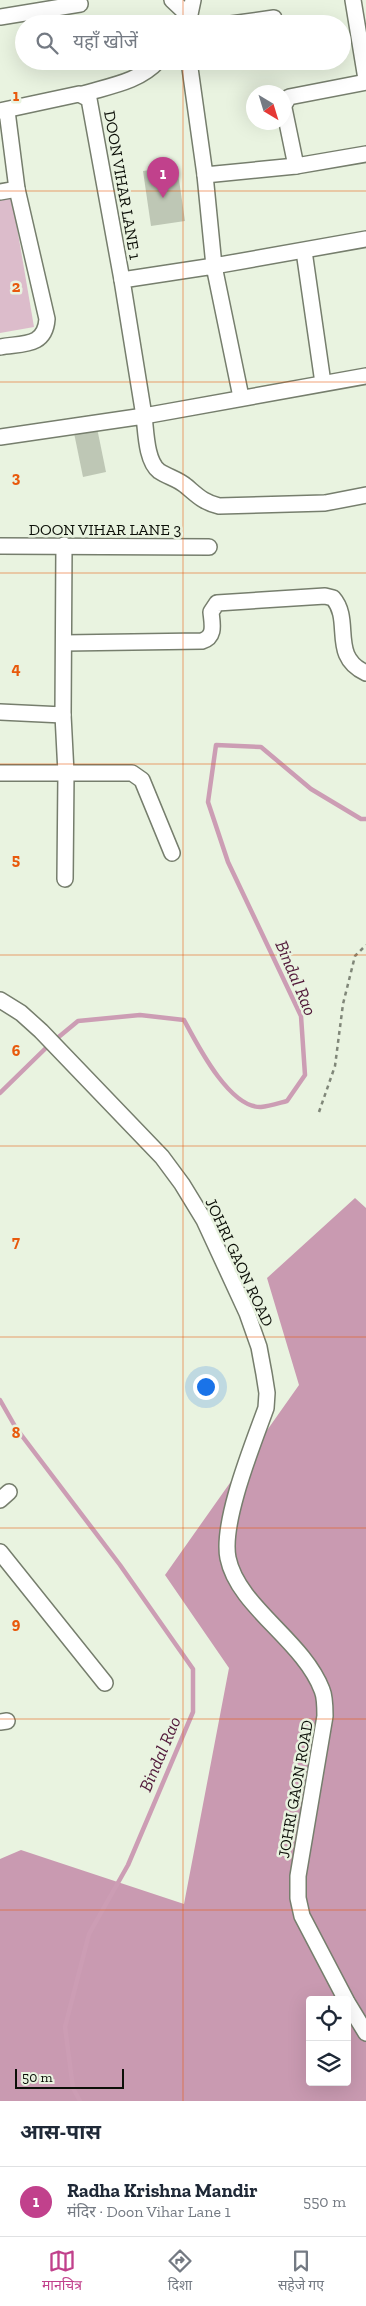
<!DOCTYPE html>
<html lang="hi">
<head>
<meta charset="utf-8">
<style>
	body { margin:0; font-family:"Zilla Slab","Noto Sans Devanagari",serif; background:#f2f2f3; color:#1f2937 }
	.controls { position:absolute; right:15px; bottom:15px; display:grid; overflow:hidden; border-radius:5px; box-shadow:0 5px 20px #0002 }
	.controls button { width:45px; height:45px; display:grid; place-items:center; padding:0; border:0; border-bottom:1px solid #e0e1e3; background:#fff; color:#1f2937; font:25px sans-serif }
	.compass { position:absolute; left:246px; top:85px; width:45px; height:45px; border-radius:50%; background:#fff; box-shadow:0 5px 20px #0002; rotate:142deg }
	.scale { position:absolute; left:15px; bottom:12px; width:109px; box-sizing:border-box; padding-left:5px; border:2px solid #0c0f08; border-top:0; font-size:14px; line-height:18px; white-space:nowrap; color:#0c0f08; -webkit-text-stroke:4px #e9f3e0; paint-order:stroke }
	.you { position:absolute; left:205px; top:1386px; width:18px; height:18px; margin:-12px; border:4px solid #fff; border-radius:50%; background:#1a73e8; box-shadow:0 0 0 8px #1a73e833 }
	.badge { display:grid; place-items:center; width:32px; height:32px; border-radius:50%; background:#c1418c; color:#fff; font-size:16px; font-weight:700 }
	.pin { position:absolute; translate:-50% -41px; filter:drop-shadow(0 1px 2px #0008) }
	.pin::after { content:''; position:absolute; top:26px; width:18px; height:15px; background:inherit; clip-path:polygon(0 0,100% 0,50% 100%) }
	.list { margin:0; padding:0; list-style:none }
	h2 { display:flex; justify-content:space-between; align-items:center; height:65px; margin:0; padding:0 20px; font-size:21px }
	h2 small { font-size:16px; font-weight:400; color:#747a83 }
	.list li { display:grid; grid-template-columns:32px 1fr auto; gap:15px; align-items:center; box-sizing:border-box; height:70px; padding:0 20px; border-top:1px solid #e0e1e3 }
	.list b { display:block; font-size:19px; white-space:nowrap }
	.list p { margin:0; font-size:16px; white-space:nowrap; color:#747a83 }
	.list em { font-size:16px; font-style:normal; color:#747a83 }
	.icon { flex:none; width:28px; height:28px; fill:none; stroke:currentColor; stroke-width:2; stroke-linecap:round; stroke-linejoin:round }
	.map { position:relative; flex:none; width:366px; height:2101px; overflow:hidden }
	.search { position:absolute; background:#fff; box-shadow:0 5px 20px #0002; left:15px; right:15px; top:15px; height:55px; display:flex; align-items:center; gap:12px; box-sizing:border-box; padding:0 18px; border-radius:28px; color:#747a83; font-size:19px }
	.sheet { height:135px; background:#fff }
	nav { display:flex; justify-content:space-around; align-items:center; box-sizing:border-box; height:70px; border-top:1px solid #e0e1e3; background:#fff; font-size:14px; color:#747a83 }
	nav a { display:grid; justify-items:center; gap:2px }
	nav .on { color:#c1418c }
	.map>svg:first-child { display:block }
	.green { fill:#dcbccb }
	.forest { fill:#c99ab1; fill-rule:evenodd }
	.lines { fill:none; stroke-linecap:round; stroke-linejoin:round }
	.stream { stroke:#cc9db4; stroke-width:4.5 }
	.building { fill:#bec7b5 }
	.minor-casing { stroke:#767e6d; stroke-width:18 }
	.path { stroke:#808779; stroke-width:2.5; stroke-dasharray:4 4; stroke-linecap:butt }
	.minor { stroke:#fff; stroke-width:15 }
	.grid { fill:none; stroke:#e8590c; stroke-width:1; stroke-opacity:0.55 }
	.labels { text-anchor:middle; stroke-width:5; stroke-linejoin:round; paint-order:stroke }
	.street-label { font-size:16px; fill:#0c0f08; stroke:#e9f3e0 }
	.water-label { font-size:18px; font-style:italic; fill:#511839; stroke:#e9f3e0 }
	.grid-label { font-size:16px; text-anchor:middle; font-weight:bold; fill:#e8590c; stroke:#e9f3e0; stroke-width:5; stroke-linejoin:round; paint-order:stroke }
</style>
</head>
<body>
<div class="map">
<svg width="366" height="2101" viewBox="0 0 366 2101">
	<rect width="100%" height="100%" fill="#e9f3e0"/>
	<path class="green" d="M11,192L34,327L0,333V194Z"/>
	<path class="forest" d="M355,1198L366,1208V2101H0V1859L21,1850L184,1904L229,1668L165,1575L299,1385L267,1278ZM310,2000H347V2082H310Z"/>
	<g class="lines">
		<g class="stream">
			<path d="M55,1040L78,1021L140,1015L184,1020C197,1044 229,1108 261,1107C269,1106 279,1103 287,1101L305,1075L301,1016L228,862L208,802L216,745L261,747L311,789L361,819H366"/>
			<path d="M0,1093L49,1045"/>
			<path d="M0,1400L16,1428L120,1565L193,1669V1712L128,1865L89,1934L65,2027L73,2088L80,2101"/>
		</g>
	</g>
	<g class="building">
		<path d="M177,166L185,221L151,226L143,171Z"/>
		<path d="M96,423L106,472L83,477L73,428Z"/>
	</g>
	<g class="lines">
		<g class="minor-casing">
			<g id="minor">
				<path d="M172,0L189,16"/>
				<path d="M353,0L366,79"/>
				<path d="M0,17L80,4"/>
				<path d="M188,24L193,0"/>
				<path d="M231,24L274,18"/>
				<path d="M189,61L205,175L296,166"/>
				<path d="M83,94C109,86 139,82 158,61"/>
				<path d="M284,105L289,97L366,82"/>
				<path d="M284,108L296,166L366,154"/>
				<path d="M0,111L79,94L89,99L122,280"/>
				<path d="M7,111L17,189"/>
				<path d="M205,175L214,266L366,239"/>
				<path d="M0,192L17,189L47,319C45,347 23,343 0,347"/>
				<path d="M304,251L323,383"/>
				<path d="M241,397L214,266L122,280L144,416L366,376"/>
				<path d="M0,437L144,416C146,431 146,461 159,471C168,477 178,479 186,486C198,496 203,502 219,506L325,503L366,495"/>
				<path d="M0,546L209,547"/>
				<path d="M64,643L202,641C216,637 212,623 211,612L217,603L325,596L333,598C353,621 329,656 366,673"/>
				<path d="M0,712L63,715L64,545"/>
				<path d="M63,715L66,773L65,879"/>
				<path d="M0,773H132L142,780L172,853"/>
				<path d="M0,1000L21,1013L41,1031L162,1157L182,1184L204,1220L247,1313L259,1347L264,1374L267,1393L266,1408C253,1444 221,1522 228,1558C238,1607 303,1640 322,1690C325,1697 325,1708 325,1716L298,1876V1898L302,1916L346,2000"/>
				<path d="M0,1500L9,1492"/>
				<path d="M0,1552L105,1683"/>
				<path d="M0,1722L7,1721"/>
				<path d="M347,2002L366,2033"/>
			</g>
		</g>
		<path class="path" d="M319,1112L335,1066L343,1004L355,956L366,945"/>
		<use href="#minor" class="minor"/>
	</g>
	<path class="grid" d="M183,0V24M183,61V2101M0,191H366M0,382H366M0,573H366M0,764H366M0,955H366M0,1146H366M0,1337H366M0,1528H366M0,1719H366M0,1910H366"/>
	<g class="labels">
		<g class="street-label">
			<text transform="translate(123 185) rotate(80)" y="6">DOON VIHAR LANE 1</text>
			<text x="105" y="535">DOON VIHAR LANE 3</text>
			<text transform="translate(240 1262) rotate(65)" y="6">JOHRI GAON ROAD</text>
			<text transform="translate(295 1789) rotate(-80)" y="6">JOHRI GAON ROAD</text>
		</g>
		<g class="water-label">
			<text transform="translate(296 978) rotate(67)" y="6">Bindal Rao</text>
			<text transform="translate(160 1754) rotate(-67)" y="6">Bindal Rao</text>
		</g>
	</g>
	<g class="grid-label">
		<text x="16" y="101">1</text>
		<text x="16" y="292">2</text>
		<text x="16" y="483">3</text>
		<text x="16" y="674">4</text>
		<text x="16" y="865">5</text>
		<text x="16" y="1056">6</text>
		<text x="16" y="1247">7</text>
		<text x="16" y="1438">8</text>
		<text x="16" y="1629">9</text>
	</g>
</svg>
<div class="controls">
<button><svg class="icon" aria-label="locate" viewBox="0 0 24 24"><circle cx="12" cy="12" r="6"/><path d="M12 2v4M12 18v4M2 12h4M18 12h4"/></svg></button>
<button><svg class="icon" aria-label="layers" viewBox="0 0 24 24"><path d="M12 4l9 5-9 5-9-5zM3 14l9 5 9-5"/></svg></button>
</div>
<svg class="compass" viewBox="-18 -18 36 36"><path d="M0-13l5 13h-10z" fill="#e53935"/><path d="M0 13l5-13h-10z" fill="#747a83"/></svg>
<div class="scale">50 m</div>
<div class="you"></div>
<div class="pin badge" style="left:163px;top:198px">1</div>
<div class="search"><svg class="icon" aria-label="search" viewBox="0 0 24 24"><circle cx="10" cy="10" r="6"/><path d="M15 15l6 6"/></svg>यहाँ खोजें</div>
</div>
<section class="sheet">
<h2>आस-पास<small></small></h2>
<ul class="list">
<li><span class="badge">1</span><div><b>Radha Krishna Mandir</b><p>मंदिर · Doon Vihar Lane 1</p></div><em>550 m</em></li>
</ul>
</section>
<nav>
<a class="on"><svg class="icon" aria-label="map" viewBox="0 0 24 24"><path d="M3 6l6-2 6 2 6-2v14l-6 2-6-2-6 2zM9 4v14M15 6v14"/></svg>मानचित्र</a>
<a><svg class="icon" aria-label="directions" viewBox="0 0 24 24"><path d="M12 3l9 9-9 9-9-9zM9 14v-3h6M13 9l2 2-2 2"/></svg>दिशा</a>
<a><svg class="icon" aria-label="saved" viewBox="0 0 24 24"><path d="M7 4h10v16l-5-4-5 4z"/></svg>सहेजे गए</a>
</nav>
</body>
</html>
